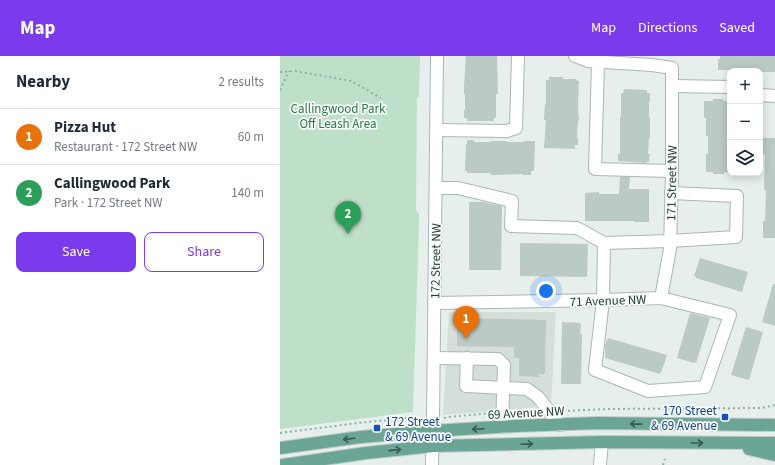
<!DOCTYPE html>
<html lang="en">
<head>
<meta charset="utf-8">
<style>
	body { margin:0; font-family:"Source Sans 3",sans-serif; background:#f2f2f3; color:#1f2937 }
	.controls { position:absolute; right:12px; top:12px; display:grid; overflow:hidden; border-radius:8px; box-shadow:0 2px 10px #0003 }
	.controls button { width:36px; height:36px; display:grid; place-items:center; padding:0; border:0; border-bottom:1px solid #e0e1e3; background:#fff; color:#1f2937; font:20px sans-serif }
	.you { position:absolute; left:266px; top:235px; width:14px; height:14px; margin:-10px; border:3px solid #fff; border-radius:50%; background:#1a73e8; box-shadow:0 0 0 6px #1a73e833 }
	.badge { display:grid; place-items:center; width:26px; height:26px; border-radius:50%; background:#7c3aed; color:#fff; font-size:13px; font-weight:700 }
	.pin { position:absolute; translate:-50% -33px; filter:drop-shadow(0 1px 2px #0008) }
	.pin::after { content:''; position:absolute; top:21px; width:14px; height:12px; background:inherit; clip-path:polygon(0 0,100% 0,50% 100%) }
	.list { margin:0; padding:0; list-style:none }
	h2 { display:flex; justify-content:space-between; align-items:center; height:52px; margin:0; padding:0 16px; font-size:17px }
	h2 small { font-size:13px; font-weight:400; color:#747a83 }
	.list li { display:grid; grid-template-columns:26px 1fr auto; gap:12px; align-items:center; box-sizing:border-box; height:56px; padding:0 16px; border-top:1px solid #e0e1e3 }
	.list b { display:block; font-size:15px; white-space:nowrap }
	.list p { margin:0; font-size:13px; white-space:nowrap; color:#747a83 }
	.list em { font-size:13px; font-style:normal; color:#747a83 }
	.actions { display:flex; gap:8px; padding:12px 16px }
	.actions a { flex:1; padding:9px 0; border:1px solid #7c3aed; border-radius:8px; text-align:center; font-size:14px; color:#7c3aed }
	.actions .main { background:#7c3aed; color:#fff }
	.icon { flex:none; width:22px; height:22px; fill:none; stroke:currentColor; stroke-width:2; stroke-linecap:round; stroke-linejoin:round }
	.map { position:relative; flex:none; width:495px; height:409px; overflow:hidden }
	header { display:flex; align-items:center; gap:24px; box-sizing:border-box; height:56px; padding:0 20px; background:#7c3aed; color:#fff }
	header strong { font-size:19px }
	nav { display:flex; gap:22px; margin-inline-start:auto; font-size:14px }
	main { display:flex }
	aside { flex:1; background:#fff }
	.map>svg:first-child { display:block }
	.built { fill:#d4dfda }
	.green { fill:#bfe0c8 }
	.building { fill:#bbcac4 }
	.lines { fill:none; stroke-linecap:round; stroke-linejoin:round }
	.minor-casing { stroke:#a8b8b2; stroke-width:14 }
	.major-casing { stroke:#c2cac8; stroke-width:14 }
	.path { stroke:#86b3a5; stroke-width:2; stroke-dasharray:2 3; stroke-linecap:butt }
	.minor { stroke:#fff; stroke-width:12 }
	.major { stroke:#6aa596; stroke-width:12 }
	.oneway { stroke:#365b51 }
	.transit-dot { fill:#1a4fb4; stroke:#f7fbf9; stroke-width:1.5 }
	.labels { text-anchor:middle; stroke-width:3.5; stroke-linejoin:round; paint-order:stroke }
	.park-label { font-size:13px; fill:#2d7a4b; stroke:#f7fbf9 }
	.street-label { font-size:13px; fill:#24423a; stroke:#f7fbf9 }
	.transit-label { font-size:13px; fill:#164399; stroke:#f7fbf9; text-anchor:end }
</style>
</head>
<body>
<header>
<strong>Map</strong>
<nav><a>Map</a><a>Directions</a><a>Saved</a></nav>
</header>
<main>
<aside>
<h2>Nearby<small>2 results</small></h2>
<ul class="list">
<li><span class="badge" style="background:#e8710a">1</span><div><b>Pizza Hut</b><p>Restaurant · 172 Street NW</p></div><em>60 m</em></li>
<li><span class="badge" style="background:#2e9e5b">2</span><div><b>Callingwood Park</b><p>Park · 172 Street NW</p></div><em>140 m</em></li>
</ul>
<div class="actions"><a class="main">Save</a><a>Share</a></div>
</aside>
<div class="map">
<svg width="495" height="409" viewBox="0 0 495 409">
	<rect width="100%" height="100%" fill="#e6efeb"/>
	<path class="built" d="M169,256H276L271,350L163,359Z"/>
	<path class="green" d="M0,0H140L139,41H137L136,154L139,158V168L133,356L0,373Z"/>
	<g class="building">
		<path d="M186,0H217L218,38H216V62H214V65H187V62H184V54H185V38H184V30Z"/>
		<path d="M440,0H495V16H480L479,14H438V3H440Z"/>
		<path d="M269,21H283V23H296V24L299,25L298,48L299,65H298L297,82H298V89H295V93L264,92L266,64H264L265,48H266V24H269Z"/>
		<path d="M344,33L367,34V37H370V45H369V61H370V82H369L368,98H370L369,106H366V107L338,105V98H340V61H341V37H343Z"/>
		<path d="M433,43H443V45H450V117L444,116V118H433V116H426V98H428V80H426V62H424V45H433Z"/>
		<path d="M483,82H495V182H483V165H485L486,134H484L485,99H482Z"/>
		<path d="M187,84H194V86H211V85H227V86H244V85H255L254,115H251V119H243V118L211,119V117H187V115H185L186,88H187Z"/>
		<path d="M340,121H350L349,133H369V166H354V165H305V137L319,136V138H339Z"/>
		<path d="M189,146H203L222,150L221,214H189Z"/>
		<path d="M240,187L308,188L307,221L240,220Z"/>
		<path d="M420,202L468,216L462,236L416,222V221L414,220Z"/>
		<path d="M493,228H495V270L482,266Z"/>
		<path d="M410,257L430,262L416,307L414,306V307L397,302Z"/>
		<path d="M184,262L266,264L265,318H259V321L239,320V302H234V291L177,290V269Z"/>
		<path d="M282,266L301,267L300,278H302L301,327L300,328H281Z"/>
		<path d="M466,271L483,276L469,324L451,319Z"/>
		<path d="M328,282L387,299L381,317L380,316V318L325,302V289Z"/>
	</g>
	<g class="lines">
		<g class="minor-casing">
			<g id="minor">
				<path d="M295,0L308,5L372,9L392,12V115L390,193L381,242"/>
				<path d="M318,7L315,113L392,115"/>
				<path d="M392,30L450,31"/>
				<path d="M480,39L495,40"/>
				<path d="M157,74L227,75L236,72L238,0"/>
				<path d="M324,187L390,185L456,181L457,140L391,137"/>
				<path d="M155,247L323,244L381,242L450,259L425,331L368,335L315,314L323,244L324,187L297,172L231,170L232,145L178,132H156"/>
				<path d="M154,302L218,303L224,309L222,371"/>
				<path d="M187,302L186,330L247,333L258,341L280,369"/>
				<path d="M152,409L153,363L157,0"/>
				<path d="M320,409L322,386"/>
			</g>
		</g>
		<g class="major-casing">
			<g id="major">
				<path d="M0,392L81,381L152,375L236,370L318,367L495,369"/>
				<path d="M469,393L495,399"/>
				<path d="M3,409L86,397L153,390L322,386L495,387"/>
			</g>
		</g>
		<g class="path">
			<path d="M0,16L15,15L71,25L101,42"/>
			<path d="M0,34L9,15"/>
			<path d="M283,355L328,353L482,352L495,349"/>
			<path d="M233,356H256"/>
			<path d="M164,362L169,361L212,357"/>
			<path d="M0,377L78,367L137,361L139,365"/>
			<path d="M383,409L385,403"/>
		</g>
		<use href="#minor" class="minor"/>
		<use href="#major" class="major"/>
	</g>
	<defs><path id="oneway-shaft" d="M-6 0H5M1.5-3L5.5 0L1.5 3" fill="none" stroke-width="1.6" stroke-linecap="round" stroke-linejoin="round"/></defs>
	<g class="oneway">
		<use href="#oneway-shaft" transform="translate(356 368) rotate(-179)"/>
		<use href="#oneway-shaft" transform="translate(198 373) rotate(177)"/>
		<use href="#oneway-shaft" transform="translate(69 383) rotate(173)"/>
		<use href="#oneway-shaft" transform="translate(417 387)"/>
		<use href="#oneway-shaft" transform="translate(247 388) rotate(-2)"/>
		<use href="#oneway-shaft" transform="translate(115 394) rotate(-6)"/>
	</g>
	<g class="transit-dot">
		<rect x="441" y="357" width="8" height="8" rx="2"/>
		<rect x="93" y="368" width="8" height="8" rx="2"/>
	</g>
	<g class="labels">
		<g class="park-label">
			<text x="58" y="57">Callingwood Park<tspan x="58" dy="15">Off Leash Area</tspan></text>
		</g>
		<g class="street-label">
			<text transform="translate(391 127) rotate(-89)" y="5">171 Street NW</text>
			<text transform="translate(155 205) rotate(-89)" y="5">172 Street NW</text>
			<text transform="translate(328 244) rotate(-2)" y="5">71 Avenue NW</text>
			<text transform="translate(246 356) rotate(-3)" y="5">69 Avenue NW</text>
		</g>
		<g class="transit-label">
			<text x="437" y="359">170 Street<tspan x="437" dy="15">&amp; 69 Avenue</tspan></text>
			<text x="105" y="370" text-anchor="start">172 Street<tspan x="105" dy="15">&amp; 69 Avenue</tspan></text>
		</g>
	</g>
</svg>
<div class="controls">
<button>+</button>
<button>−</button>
<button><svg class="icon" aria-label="layers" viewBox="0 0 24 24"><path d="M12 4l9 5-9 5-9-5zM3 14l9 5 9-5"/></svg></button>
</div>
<div class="you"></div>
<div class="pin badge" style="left:186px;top:283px;background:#e8710a">1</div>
<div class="pin badge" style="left:68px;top:178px;background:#2e9e5b">2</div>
</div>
</main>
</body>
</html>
